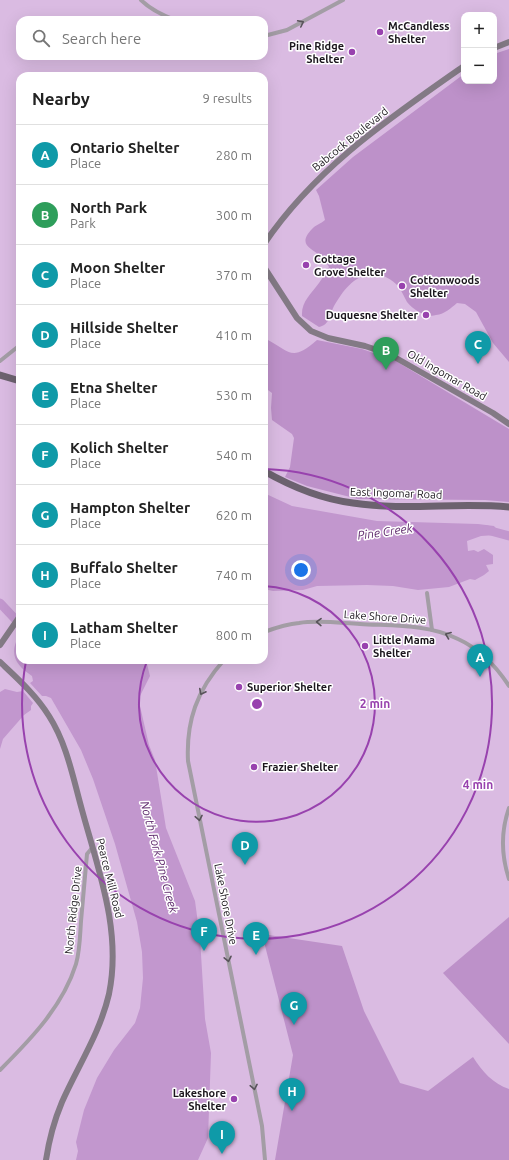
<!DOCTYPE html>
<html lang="en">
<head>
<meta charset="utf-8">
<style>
	body { margin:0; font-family:Ubuntu,sans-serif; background:#f2f2f2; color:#222 }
	.controls { position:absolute; right:12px; top:12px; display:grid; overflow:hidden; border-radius:8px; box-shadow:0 4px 16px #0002 }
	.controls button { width:36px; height:36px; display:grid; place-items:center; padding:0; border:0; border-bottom:1px solid #e0e0e0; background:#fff; color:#222; font:20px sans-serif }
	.you { position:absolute; left:301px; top:570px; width:14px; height:14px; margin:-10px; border:3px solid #fff; border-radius:50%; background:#1a73e8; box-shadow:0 0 0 6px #1a73e833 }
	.badge { display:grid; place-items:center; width:26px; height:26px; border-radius:50%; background:#0f766e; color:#fff; font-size:13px; font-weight:700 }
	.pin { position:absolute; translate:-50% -33px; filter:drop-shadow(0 1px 2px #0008) }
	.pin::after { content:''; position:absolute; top:21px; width:14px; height:12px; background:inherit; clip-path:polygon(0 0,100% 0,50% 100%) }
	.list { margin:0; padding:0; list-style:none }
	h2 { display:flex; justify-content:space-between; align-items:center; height:52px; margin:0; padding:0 16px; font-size:17px }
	h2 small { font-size:13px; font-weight:400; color:#767676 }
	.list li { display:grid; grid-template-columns:26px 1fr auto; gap:12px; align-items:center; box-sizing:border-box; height:60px; padding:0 16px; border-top:1px solid #e0e0e0 }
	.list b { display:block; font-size:15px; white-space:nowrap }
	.list p { margin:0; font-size:13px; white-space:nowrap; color:#767676 }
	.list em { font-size:13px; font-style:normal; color:#767676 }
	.icon { flex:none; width:22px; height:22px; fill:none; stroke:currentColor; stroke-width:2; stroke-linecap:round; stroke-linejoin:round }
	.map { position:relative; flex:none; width:509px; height:1160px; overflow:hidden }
	.search { position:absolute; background:#fff; box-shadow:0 4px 16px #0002; left:16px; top:16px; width:252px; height:44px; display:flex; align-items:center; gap:10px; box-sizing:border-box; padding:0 14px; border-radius:12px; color:#767676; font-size:15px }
	.panel { position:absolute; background:#fff; box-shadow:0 4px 16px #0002; left:16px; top:72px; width:252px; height:592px; border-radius:12px }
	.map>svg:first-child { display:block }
	.green { fill:#dabbe2; fill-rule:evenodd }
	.forest { fill:#bd91c9 }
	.water { fill:#c297ce }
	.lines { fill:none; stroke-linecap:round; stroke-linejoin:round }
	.river { stroke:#c297ce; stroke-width:9 }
	.street { stroke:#a39da5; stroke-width:4 }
	.secondary { stroke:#837a85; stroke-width:6 }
	.primary { stroke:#6c626f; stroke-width:7 }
	.oneway { stroke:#58535a }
	.ring { fill:none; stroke:#9842ae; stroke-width:2 }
	.poi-dot { fill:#9842ae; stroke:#fff; stroke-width:1.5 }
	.labels { text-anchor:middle; stroke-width:3; stroke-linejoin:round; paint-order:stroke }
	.poi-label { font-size:11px; font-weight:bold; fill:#1b161d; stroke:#fff; text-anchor:start }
	.street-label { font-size:11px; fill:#1b161d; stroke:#fff }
	.water-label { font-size:12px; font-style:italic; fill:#5e296c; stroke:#fff }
	.centre { fill:#9842ae; stroke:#fff; stroke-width:2 }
	.ring-label { font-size:12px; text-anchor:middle; font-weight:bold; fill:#9842ae; stroke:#fff; stroke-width:3; stroke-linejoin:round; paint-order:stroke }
</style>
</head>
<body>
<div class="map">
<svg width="509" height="1160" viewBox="0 0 509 1160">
	<rect width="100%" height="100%" fill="#eddff1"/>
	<path class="green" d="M0,0H509V1160H0ZM464,15H494V81H464ZM20,20H264V56H20ZM20,76H264V660H20Z"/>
	<g class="forest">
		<path d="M509,49V362L493,343L476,312L465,304L457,303C451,308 445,314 436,315C427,318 413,310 407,302C404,297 402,291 398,286C392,279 381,273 372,274C353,276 343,291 334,306C330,314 330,325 319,327L302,316C301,302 311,294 319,283C323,278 325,272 329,267C327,264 326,261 324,259C313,248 296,246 312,229C315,225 321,224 325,220L319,196L316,190L353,157L464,74V81H494V54Z"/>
		<path d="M264,338C290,351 291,363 317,340L362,349L394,360L509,429V502L485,500L358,499L307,486L285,477L290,467L294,438L292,434L272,420L271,408L272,393L264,387Z"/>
		<path d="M509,917V1044L443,973Z"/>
		<path d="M262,934L342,946L364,1011L400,1083L428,1091L473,1057C482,1071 493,1084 509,1089V1160H275L293,1055Z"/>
	</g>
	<g class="water">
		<path d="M264,493L292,506L377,521L478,524L494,526L499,532L496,535L481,536L467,541L468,551L474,550L478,552L484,549L493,555V564L486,565L489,571L484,575L475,580L470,579L449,587L418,590L393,586L367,585L317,586L303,590L273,591L264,589Z"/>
		<path d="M20,641V660H146L150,676L140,696V706L149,745L155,760L166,828L195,901L200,938L205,1019L211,1053L208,1138L198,1160H76L78,1151L76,1142L84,1110L97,1078L114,1050L135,1023L140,1008L143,978L142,952L137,922L115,844L93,779L81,750L51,698L46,696H42L30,683L33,681L32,676C19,667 10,658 16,642Z"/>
		<path d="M5,689L17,692L23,691L33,703L31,706V710L24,715L3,739L0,749V692Z"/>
	</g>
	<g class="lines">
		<g class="river">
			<path d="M487,530L509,536"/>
			<path d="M0,603L17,621L20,626"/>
		</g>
		<g class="street">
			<path d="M141,0C151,10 162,15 175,20"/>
			<path d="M264,36L287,30L343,0"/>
			<path d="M0,361L20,345"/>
			<path d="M427,593L432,630"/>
			<path d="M264,632C275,628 287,624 299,623C319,620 340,623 360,624C393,626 428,624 458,639C480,649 496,666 509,686"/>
			<path d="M224,660C197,690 186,721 188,761L262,1126L265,1160"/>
			<path d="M509,808C501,831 501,855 509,879"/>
			<path d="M0,1070C31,1039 63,1006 76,964C80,950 80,935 81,921C83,899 85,877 87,854L92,848"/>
		</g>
		<g class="secondary">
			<path d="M494,48L509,42"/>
			<path d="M264,244C316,167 390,118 464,66"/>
			<path d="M264,267L297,318L311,331L328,338L365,346L389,354L493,413L509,424"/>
			<path d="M0,645L20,616"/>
			<path d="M0,662C18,679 36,695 49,716C67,744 73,778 82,810C98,869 122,931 109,994C100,1033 78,1066 62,1102C54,1121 49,1140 46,1160"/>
		</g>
		<g class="primary">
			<path d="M0,375L20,381"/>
			<path d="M264,471C292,487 321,499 353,503C405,511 457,502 509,507"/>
		</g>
	</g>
	<defs><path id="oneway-chevron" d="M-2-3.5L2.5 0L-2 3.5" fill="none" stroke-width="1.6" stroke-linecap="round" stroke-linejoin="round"/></defs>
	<g class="oneway">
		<use href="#oneway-chevron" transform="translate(301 23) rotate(-27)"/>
		<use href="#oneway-chevron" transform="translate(319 622) rotate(-179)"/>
		<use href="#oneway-chevron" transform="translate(448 635) rotate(-159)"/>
		<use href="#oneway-chevron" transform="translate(202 692) rotate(117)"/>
		<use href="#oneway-chevron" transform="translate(199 818) rotate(79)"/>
		<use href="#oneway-chevron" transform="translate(228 959) rotate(78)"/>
		<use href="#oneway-chevron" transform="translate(254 1087) rotate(79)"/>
	</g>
	<g class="ring">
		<path d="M264 586A118 118 0 1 1 147 661"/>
		<path d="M265 469A235 235 0 1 1 26 661"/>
	</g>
	<g class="poi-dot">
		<circle cx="380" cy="32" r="4"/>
		<circle cx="352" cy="52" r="4"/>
		<circle cx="306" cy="265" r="4"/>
		<circle cx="402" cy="286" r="4"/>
		<circle cx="426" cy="315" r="4"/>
		<circle cx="365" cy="646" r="4"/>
		<circle cx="239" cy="687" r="4"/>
		<circle cx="254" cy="767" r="4"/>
		<circle cx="234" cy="1099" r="4"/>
	</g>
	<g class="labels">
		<g class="poi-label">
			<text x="388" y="30">McCandless<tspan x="388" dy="13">Shelter</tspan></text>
			<text x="344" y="50" text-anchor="end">Pine Ridge<tspan x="344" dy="13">Shelter</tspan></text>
			<text x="314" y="263">Cottage<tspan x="314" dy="13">Grove Shelter</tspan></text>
			<text x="410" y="284">Cottonwoods<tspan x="410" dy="13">Shelter</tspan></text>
			<text x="418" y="319" text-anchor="end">Duquesne Shelter</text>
			<text x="373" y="644">Little Mama<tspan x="373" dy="13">Shelter</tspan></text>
			<text x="247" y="691">Superior Shelter</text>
			<text x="262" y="771">Frazier Shelter</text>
			<text x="226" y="1097" text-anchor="end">Lakeshore<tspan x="226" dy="13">Shelter</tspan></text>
		</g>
		<g class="street-label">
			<text transform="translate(350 139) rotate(-39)" y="4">Babcock Boulevard</text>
			<text transform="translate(447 375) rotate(30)" y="4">Old Ingomar Road</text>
			<text transform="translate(396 493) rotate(2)" y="4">East Ingomar Road</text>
			<text transform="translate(385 617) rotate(4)" y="4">Lake Shore Drive</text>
			<text transform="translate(110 878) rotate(76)" y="4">Pearce Mill Road</text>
			<text transform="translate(226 904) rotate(79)" y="4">Lake Shore Drive</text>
			<text transform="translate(73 910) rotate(-84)" y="4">North Ridge Drive</text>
		</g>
		<g class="water-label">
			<text transform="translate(385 532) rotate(-8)" y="4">Pine Creek</text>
			<text transform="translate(159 857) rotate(75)" y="4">North Fork Pine Creek</text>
		</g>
	</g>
	<circle cx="257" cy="704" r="6" class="centre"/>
	<g class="ring-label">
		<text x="375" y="708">2 min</text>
		<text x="478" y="789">4 min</text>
	</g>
</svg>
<div class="controls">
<button>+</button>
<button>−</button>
</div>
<div class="you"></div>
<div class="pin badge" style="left:480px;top:677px;background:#0f9aa8">A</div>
<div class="pin badge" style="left:386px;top:370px;background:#2e9e5b">B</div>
<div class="pin badge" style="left:478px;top:364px;background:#0f9aa8">C</div>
<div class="pin badge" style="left:245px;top:865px;background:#0f9aa8">D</div>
<div class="pin badge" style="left:256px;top:955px;background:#0f9aa8">E</div>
<div class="pin badge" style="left:204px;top:951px;background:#0f9aa8">F</div>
<div class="pin badge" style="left:294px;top:1025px;background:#0f9aa8">G</div>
<div class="pin badge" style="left:292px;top:1111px;background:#0f9aa8">H</div>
<div class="pin badge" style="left:222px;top:1154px;background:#0f9aa8">I</div>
<div class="search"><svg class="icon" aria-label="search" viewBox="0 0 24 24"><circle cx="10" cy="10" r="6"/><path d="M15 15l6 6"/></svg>Search here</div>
<section class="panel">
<h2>Nearby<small>9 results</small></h2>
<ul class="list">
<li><span class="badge" style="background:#0f9aa8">A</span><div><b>Ontario Shelter</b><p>Place</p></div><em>280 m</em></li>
<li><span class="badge" style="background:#2e9e5b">B</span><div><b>North Park</b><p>Park</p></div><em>300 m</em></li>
<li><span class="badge" style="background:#0f9aa8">C</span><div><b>Moon Shelter</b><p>Place</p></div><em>370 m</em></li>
<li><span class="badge" style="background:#0f9aa8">D</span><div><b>Hillside Shelter</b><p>Place</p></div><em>410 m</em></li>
<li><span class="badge" style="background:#0f9aa8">E</span><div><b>Etna Shelter</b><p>Place</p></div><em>530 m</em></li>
<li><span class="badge" style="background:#0f9aa8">F</span><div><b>Kolich Shelter</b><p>Place</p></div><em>540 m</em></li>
<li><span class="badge" style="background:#0f9aa8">G</span><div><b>Hampton Shelter</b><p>Place</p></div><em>620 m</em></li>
<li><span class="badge" style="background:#0f9aa8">H</span><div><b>Buffalo Shelter</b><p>Place</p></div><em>740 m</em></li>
<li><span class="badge" style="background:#0f9aa8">I</span><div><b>Latham Shelter</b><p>Place</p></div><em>800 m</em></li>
</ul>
</section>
</div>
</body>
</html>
